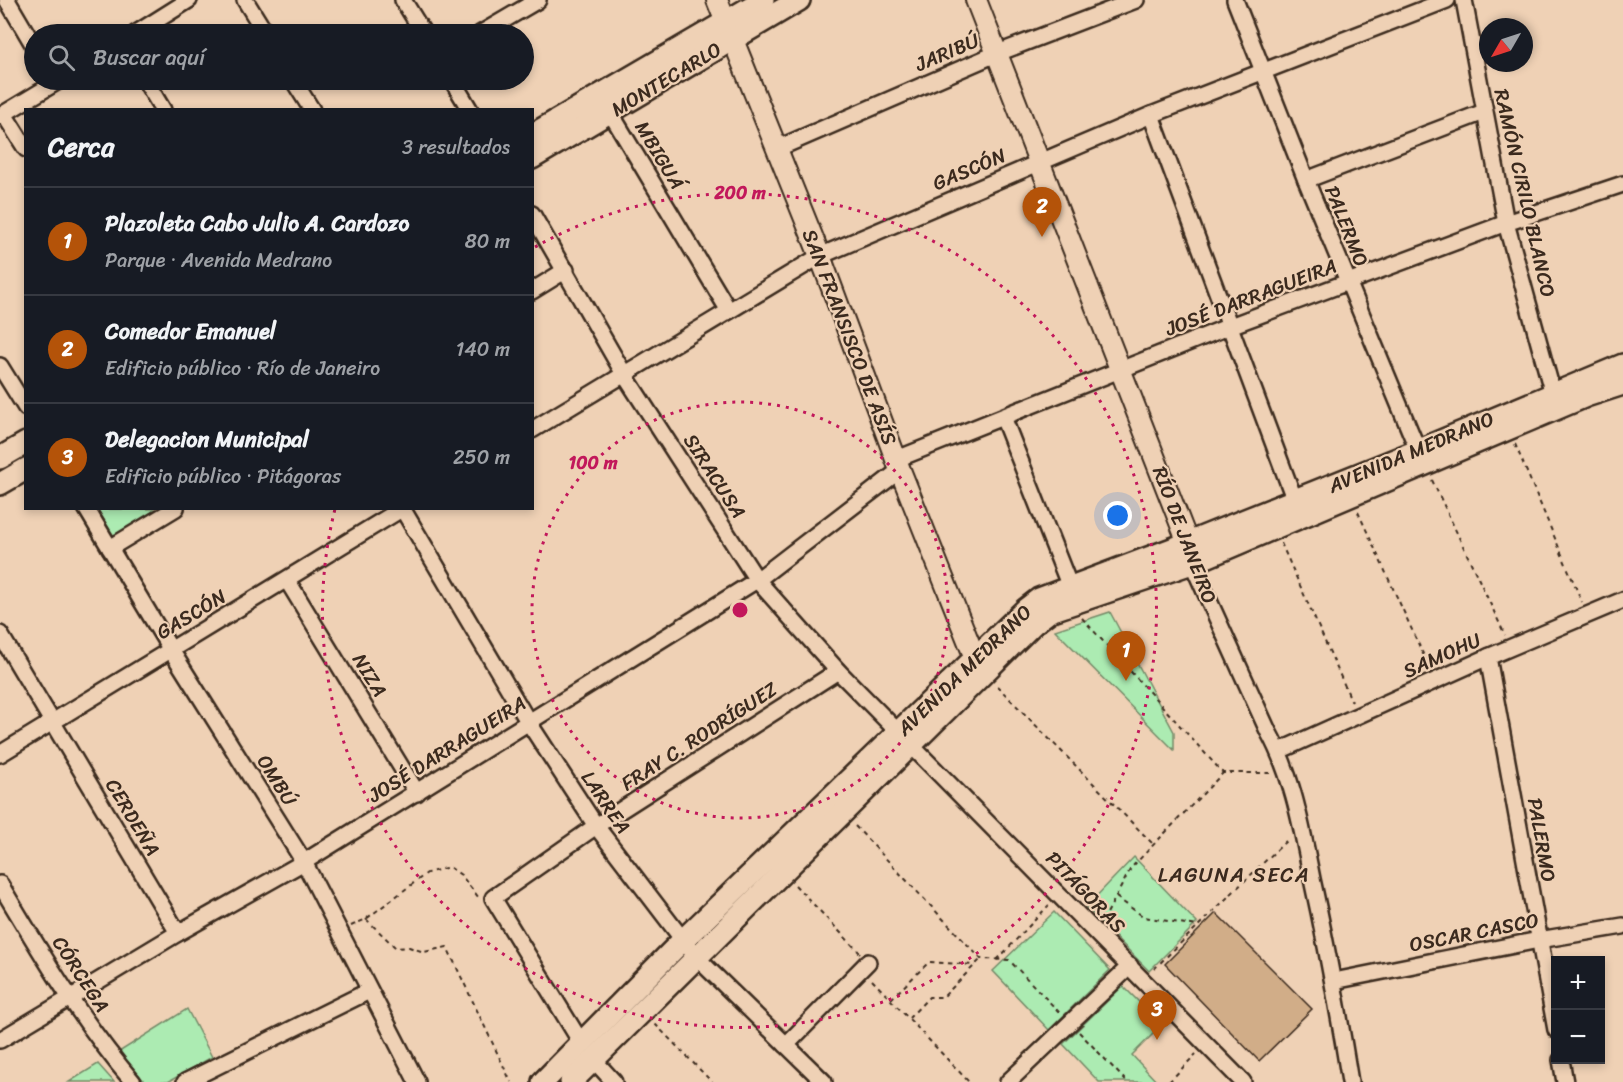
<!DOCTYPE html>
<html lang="es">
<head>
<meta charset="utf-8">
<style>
	body { margin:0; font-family:Sriracha,sans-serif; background:#242831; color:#f1f3f6 }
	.controls { position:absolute; right:18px; bottom:18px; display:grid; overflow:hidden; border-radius:0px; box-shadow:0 3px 9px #0003 }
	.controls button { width:54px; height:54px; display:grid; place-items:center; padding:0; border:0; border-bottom:2px solid #363941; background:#171b24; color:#f1f3f6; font:30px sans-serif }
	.compass { position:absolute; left:1479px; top:18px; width:54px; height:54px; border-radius:50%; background:#171b24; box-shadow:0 3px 9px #0003; rotate:231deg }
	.you { position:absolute; left:1118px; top:516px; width:21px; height:21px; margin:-15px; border:4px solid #fff; border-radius:50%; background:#1a73e8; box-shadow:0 0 0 9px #1a73e833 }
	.badge { display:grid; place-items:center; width:39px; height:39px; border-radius:50%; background:#b45309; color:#fff; font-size:20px; font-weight:700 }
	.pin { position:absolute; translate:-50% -50px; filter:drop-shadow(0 2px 3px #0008) }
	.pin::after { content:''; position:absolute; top:32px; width:21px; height:18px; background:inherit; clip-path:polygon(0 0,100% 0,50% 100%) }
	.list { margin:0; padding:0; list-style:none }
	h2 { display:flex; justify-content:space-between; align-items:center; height:78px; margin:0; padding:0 24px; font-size:26px }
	h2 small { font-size:20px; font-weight:400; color:#9ea1a6 }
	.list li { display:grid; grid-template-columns:39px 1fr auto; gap:18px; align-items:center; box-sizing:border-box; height:108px; padding:0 24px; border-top:2px solid #363941 }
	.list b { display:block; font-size:22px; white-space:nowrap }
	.list p { margin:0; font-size:20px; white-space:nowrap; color:#9ea1a6 }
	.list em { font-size:20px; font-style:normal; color:#9ea1a6 }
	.icon { flex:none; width:33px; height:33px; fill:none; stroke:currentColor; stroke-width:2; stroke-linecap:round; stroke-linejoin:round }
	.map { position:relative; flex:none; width:1623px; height:1082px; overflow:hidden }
	.search { position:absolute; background:#171b24; box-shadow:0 3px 9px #0003; left:24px; top:24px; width:510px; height:66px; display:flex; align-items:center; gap:15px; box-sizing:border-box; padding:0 21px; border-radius:33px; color:#9ea1a6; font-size:22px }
	.panel { position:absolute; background:#171b24; box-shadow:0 3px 9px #0003; left:24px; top:108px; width:510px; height:402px; border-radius:0px }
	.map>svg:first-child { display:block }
	.green { fill:#acebb2; stroke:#748a68; stroke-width:1.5 }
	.building { fill:#d1ad88; stroke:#3b2a1e; stroke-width:1.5 }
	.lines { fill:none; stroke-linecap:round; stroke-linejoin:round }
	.minor-casing { stroke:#3b2a1e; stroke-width:20 }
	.tertiary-casing { stroke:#3b2a1e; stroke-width:24 }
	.secondary-casing { stroke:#3b2a1e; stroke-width:26 }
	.path { stroke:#3b2a1e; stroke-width:2; stroke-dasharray:4.5 4.5; stroke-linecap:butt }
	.minor { stroke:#efd1b5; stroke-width:15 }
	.tertiary { stroke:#efd1b5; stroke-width:20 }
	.secondary { stroke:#efd1b5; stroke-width:21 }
	.ring { fill:none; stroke:#c2185b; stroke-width:3; stroke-dasharray:3 6 }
	.labels { text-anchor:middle; stroke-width:4.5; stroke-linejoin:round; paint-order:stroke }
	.street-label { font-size:20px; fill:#3b2a1e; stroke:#efd1b5 }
	.neighbourhood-label { font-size:21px; letter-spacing:1.5px; fill:#3b2a1e; stroke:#efd1b5 }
	.centre { fill:#c2185b; stroke:#efd1b5; stroke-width:3 }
	.ring-label { font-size:18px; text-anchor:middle; font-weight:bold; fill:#c2185b; stroke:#efd1b5; stroke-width:4.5; stroke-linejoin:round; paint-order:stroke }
</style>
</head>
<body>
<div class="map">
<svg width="1623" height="1082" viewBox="0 0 1623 1082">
	<rect width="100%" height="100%" fill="#efd1b5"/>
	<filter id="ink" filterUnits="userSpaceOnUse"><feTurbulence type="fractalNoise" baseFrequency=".0167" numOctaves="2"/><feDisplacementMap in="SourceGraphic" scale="12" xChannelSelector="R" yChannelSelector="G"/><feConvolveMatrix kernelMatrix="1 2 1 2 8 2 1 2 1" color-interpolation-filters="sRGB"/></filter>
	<g filter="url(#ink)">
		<g class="green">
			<path d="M97,509H165L115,538Z"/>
			<path d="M1110,612L1174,732V750L1055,630Z"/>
			<path d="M1134,857L1197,923L1149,971L1086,907Z"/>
			<path d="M1054,912L1110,970L1049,1030L993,971Z"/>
			<path d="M1123,986L1162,1025L1132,1055L1157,1082H1099L1063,1044Z"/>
			<path d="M187,1009L212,1057L168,1082H145L119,1052Z"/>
			<path d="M98,1064L114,1082H69Z"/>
		</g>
		<path class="building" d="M1216,913L1312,1009L1259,1061L1165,964Z"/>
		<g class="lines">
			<g class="minor-casing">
				<g id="minor">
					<path d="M7,0L34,46"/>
					<path d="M245,0L266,34"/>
					<path d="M403,0L424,34"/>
					<path d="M1235,0L1306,180L1422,460"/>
					<path d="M1464,0L1506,223L1553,394"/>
					<path d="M135,34L189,0"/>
					<path d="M480,34L538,0"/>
					<path d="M145,80L163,110"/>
					<path d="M293,80L312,110"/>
					<path d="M452,80L470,110"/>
					<path d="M610,112L729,311"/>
					<path d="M4,114L26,149"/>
					<path d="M1151,115L1295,501"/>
					<path d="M0,116L60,80"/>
					<path d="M776,149L998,53L1136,0"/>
					<path d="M1306,180L1484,112"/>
					<path d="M532,214L624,374L757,580L838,671L1243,1082"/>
					<path d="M532,291L566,270"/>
					<path d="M0,366L26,408"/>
					<path d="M1003,417L1070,587"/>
					<path d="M532,430L820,256L1151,115L1447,0"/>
					<path d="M897,459L1230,326L1506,223L1623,184"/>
					<path d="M86,508L171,650L304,862L417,1082"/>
					<path d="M402,508L529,723L596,826L696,957L824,1082"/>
					<path d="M110,548L176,508"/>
					<path d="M1192,563L1268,731C1293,776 1302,829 1312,879C1327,947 1339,1014 1350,1082"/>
					<path d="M287,580L417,793"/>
					<path d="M0,634L178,933"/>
					<path d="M1488,657L1556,1030"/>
					<path d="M1279,751L1488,657L1623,600"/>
					<path d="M0,754L403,508"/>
					<path d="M0,884C41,953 81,1021 133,1082"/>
					<path d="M1334,981L1539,940L1623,926"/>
					<path d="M0,1040L178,933L304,862L757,580L900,470"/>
					<path d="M582,1044L493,898L596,826L838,671"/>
					<path d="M786,1045L868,962"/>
					<path d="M593,1059L614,1082"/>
					<path d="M1561,1060L1565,1082"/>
					<path d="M185,1082L369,991"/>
					<path d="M1008,1082L1130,966"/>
				</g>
			</g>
			<g class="tertiary-casing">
				<g id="tertiary">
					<path d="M717,0L820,256L900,470L975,658L982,670"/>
					<path d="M976,0L1188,543L1191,558"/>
				</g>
			</g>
			<g class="secondary-casing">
				<g id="secondary">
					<path d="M532,135L763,0"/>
					<path d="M532,158L799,0"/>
					<path d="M0,458L26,443"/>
					<path d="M0,484L26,469"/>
					<path d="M543,1082L682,941L1026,609L1039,599L1188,543L1417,451L1623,365"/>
					<path d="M571,1082L1033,624L1050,611L1192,563L1586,396L1623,384"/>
				</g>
			</g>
			<g class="path">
				<path d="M1515,444L1582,602"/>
				<path d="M1432,480L1505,635"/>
				<path d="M1358,512L1429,667"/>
				<path d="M1281,543L1352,702"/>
				<path d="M1082,618L1223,773H1271"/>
				<path d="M997,686L1153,844"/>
				<path d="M855,826L981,959L1009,960L1060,1013"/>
				<path d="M795,885L860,953"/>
				<path d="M1116,897L1144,917L1198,926L1288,839"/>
				<path d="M366,919L396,948L409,947L424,952L447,947L511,1082"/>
				<path d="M1103,921L1131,868L1223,773"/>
				<path d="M351,926L366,919L427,873L449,867L461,875L479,898"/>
				<path d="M997,960L1049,905"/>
				<path d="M1154,969L1197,927"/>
				<path d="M872,980L969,1082"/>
				<path d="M891,999L929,962L975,965"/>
				<path d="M909,1018L929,997H943L981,959"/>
				<path d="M655,1024L712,1082"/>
				<path d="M1079,1032L1127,1082"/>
				<path d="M1169,1082L1196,1054"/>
			</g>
			<use href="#minor" class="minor"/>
			<use href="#tertiary" class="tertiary"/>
			<use href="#secondary" class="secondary"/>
		</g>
	</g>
	<g class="ring">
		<circle cx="740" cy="610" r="208"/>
		<path d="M535 247A417 417 0 1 1 335 509"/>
	</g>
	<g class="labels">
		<g class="street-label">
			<text transform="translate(947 52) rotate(-23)" y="7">JARIBÚ</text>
			<text transform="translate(666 79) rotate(-31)" y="7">MONTECARLO</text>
			<text transform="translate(660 155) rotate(59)" y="7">MBIGUÁ</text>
			<text transform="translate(969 169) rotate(-23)" y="7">GASCÓN</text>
			<text transform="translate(1525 193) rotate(77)" y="7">RAMÓN CIRILO BLANCO</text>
			<text transform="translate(1347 226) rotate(68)" y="7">PALERMO</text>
			<text transform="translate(1251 297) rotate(-21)" y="7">JOSÉ DARRAGUEIRA</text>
			<text transform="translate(850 337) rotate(69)" y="7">SAN FRANSISCO DE ASÍS</text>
			<text transform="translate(1411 452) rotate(-23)" y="7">AVENIDA MEDRANO</text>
			<text transform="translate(715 476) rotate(57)" y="7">SIRACUSA</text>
			<text transform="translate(1185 535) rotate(69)" y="7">RÍO DE JANEIRO</text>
			<text transform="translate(191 614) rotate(-31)" y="7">GASCÓN</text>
			<text transform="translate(1442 655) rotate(-24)" y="7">SAMOHU</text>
			<text transform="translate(964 670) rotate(-44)" y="7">AVENIDA MEDRANO</text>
			<text transform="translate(370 675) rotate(59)" y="7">NIZA</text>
			<text transform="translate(699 736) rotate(-33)" y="7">FRAY C. RODRÍGUEZ</text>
			<text transform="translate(447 749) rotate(-32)" y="7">JOSÉ DARRAGUEIRA</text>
			<text transform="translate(277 780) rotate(58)" y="7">OMBÚ</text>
			<text transform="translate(606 802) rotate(56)" y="7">LARREA</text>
			<text transform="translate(133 817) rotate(59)" y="7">CERDEÑA</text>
			<text transform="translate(1542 840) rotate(80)" y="7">PALERMO</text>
			<text transform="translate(1086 892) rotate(46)" y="7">PITÁGORAS</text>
			<text transform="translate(1474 932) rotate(-11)" y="7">OSCAR CASCO</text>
			<text transform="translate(81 974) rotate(57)" y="7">CÓRCEGA</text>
		</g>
		<g class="neighbourhood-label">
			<text x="1234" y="882">LAGUNA SECA</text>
		</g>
	</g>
	<circle cx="740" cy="610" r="9" class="centre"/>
	<g class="ring-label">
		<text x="740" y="199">200 m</text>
		<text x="593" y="469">100 m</text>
	</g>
</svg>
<div class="controls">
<button>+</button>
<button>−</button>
</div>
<svg class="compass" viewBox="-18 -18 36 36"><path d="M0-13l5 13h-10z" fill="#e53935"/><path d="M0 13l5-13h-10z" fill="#9ea1a6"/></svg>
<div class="you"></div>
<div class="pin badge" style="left:1126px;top:681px">1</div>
<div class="pin badge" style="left:1042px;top:237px">2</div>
<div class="pin badge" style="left:1157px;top:1040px">3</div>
<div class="search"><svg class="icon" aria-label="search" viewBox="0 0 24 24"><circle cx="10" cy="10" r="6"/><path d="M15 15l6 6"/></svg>Buscar aquí</div>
<section class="panel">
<h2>Cerca<small>3 resultados</small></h2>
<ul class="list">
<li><span class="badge">1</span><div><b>Plazoleta Cabo Julio A. Cardozo</b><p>Parque · Avenida Medrano</p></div><em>80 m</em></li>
<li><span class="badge">2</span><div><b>Comedor Emanuel</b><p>Edificio público · Río de Janeiro</p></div><em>140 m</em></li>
<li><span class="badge">3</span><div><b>Delegacion Municipal</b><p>Edificio público · Pitágoras</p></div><em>250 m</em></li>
</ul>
</section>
</div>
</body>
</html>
